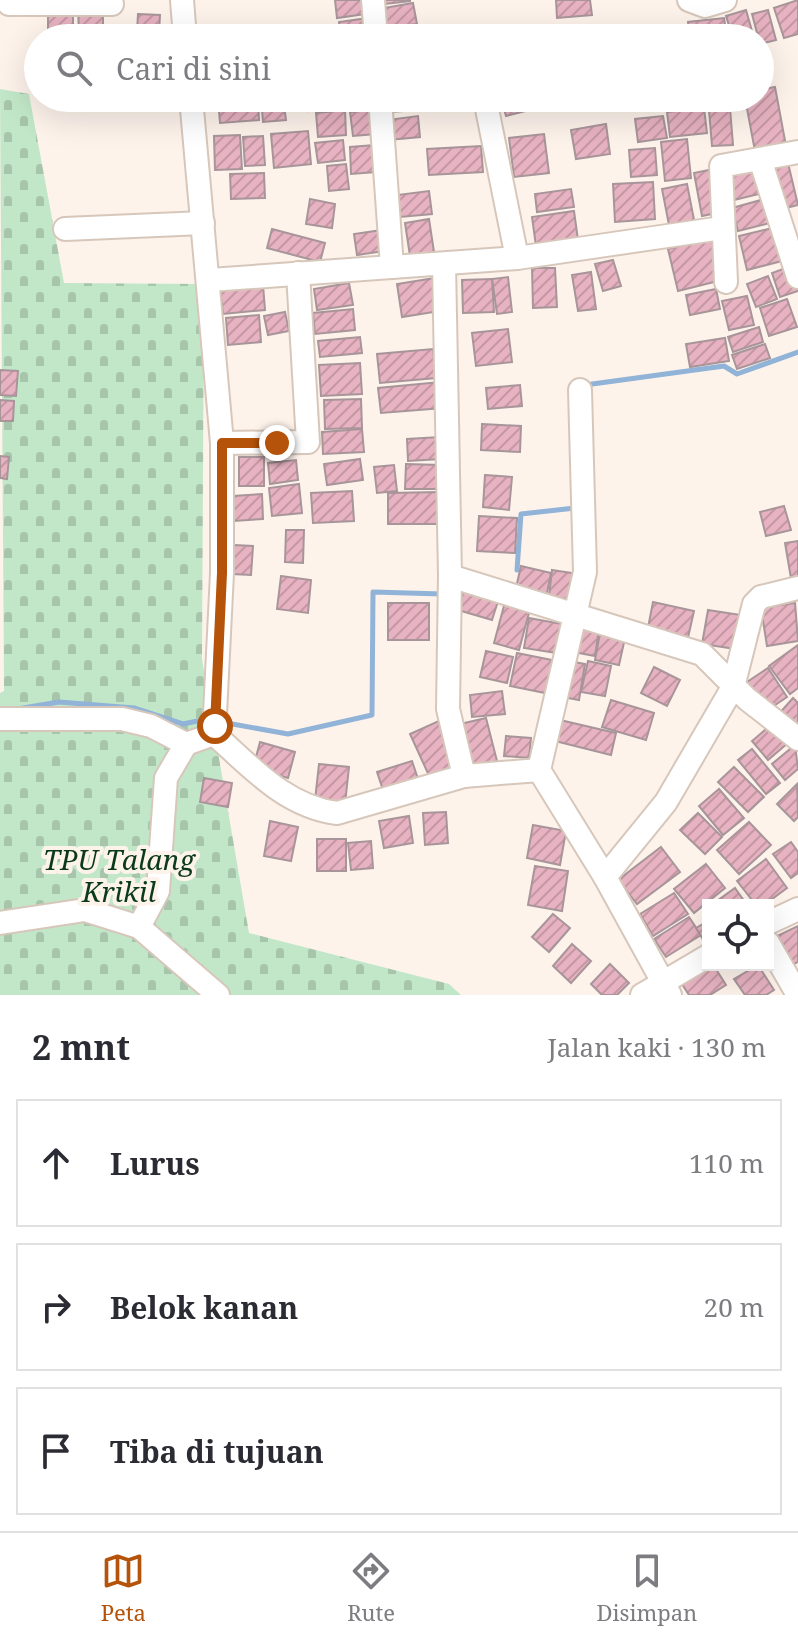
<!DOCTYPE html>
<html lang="id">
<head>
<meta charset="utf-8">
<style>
	body { margin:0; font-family:"Noto Serif",serif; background:#f7f7f7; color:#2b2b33 }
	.controls { position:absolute; right:24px; bottom:24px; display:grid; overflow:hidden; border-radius:0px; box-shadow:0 8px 32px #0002 }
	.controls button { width:72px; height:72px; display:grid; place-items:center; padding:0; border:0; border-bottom:2px solid #e1e1e2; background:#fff; color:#2b2b33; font:40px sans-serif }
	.stop { position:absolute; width:24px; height:24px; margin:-18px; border:6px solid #b45309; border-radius:50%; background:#fff }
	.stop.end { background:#b45309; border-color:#fff; box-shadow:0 2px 8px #0008 }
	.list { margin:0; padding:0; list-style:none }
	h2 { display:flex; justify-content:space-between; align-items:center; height:104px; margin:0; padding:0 32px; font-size:34px }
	h2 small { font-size:26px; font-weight:400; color:#7c7c81 }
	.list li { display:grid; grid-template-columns:52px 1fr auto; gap:24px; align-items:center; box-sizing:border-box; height:128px; margin:0 16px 16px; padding:0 16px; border:2px solid #e1e1e2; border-radius:0px }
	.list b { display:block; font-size:30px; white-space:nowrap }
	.list em { font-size:26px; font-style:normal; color:#7c7c81 }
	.icon { flex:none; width:44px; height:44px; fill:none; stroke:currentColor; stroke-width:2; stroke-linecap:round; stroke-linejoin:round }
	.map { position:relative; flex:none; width:798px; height:995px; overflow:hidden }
	.search { position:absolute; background:#fff; box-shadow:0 8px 32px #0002; left:24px; right:24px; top:24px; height:88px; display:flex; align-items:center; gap:20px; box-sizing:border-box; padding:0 28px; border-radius:44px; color:#7c7c81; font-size:30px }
	.sheet { height:536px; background:#fff }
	nav { display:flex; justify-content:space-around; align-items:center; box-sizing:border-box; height:112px; border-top:2px solid #e1e1e2; background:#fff; font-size:22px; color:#7c7c81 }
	nav a { display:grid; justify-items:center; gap:4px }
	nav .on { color:#b45309 }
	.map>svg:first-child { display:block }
	.cemetery { fill:url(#cemetery-stones) }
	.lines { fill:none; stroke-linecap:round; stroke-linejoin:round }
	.stream { stroke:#90b3d7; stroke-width:5 }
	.building { fill:url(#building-hatch); stroke:#a8959a; stroke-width:2 }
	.minor-casing { stroke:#d7c7bb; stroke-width:26 }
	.minor { stroke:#fff; stroke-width:22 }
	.route { stroke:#b45309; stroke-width:10 }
	.labels { text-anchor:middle; stroke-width:8; stroke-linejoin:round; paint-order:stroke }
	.park-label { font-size:28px; font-style:italic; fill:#0a3a19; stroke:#fdf3eb }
</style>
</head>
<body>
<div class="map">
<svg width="798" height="995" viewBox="0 0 798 995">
	<defs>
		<pattern id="cemetery-stones" width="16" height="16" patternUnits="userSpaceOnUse" patternTransform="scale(2)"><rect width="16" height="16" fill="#c2e7c8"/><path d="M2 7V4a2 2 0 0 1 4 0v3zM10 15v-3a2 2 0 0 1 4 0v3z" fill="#a6c5aa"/></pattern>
		<pattern id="building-hatch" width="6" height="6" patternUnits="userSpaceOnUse" patternTransform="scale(2)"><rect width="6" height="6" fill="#e7b2c1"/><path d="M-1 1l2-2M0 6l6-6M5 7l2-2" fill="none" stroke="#c598a4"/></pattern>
	</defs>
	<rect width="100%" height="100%" fill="#fdf3eb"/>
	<path class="cemetery" d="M0,89L29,94L64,283L204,284L202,659L249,933L449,984L461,995H0V693L4,691Z"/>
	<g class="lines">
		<g class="stream">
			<path d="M585,385L724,366L737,374L798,352"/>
			<path d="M517,570L521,514L575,508"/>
			<path d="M17,709L59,702L134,708L183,724L207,719"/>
			<path d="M221,722L288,734L372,715L373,592L442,594"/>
		</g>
	</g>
	<g class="building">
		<path d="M335,0H364L366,14L337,18Z"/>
		<path d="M384,0H410V1L385,4Z"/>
		<path d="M556,0H590L592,15L557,18Z"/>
		<path d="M798,0V34L784,38L774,8Z"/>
		<path d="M413,3L417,24L387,28L384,8Z"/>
		<path d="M78,7H103V34L79,35Z"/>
		<rect x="48" y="8" width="25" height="23"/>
		<path d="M746,10L754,38H733L726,16Z"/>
		<path d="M768,10L776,40L760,44L752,14Z"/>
		<path d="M138,14L160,15L159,33L137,32Z"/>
		<path d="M368,18L370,38H341L339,22Z"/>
		<path d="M724,18L727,38H690L688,22Z"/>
		<path d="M412,29L413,38H390L389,31Z"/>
		<path d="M775,87L786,146L755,151L745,98H760V90Z"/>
		<path d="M218,98H258L259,120L220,123Z"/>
		<path d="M261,98H283L286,120L263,122Z"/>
		<path d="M306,98H340L341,106L308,111Z"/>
		<path d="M345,98H375L376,104L348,110Z"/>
		<path d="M387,98H418L419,110L388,112Z"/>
		<path d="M501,98H534L537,108L506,116Z"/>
		<path d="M670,98H700V105L671,108Z"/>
		<path d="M704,108L707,133L670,137L667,112Z"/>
		<path d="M730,108L733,145L712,146L709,110Z"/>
		<path d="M345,110L346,135L318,137L316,113Z"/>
		<path d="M373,110L376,134L353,136L350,112Z"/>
		<path d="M418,116L420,137L389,140L387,120Z"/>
		<path d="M663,116L667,138L638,142L635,119Z"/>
		<path d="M606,124L610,154L576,159L571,130Z"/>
		<path d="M308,131L311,164L274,168L271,134Z"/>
		<path d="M544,134L549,173L514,177L509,138Z"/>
		<path d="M240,135L242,169L215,170L214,136Z"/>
		<path d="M263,136L265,165L245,166L243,137Z"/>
		<path d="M687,139L691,178L665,181L661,142Z"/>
		<path d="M343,140L345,160L318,163L315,143Z"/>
		<path d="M374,145L376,172L351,174L350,147Z"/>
		<path d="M481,146L483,172L429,175L427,149Z"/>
		<path d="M655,148L657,175L631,177L629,150Z"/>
		<path d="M788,163L798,205L782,209L771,167Z"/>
		<path d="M346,164L349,189L329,191L327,166Z"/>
		<path d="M757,167L763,193L730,201L724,174Z"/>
		<path d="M709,170L717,213L702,216L694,173Z"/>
		<path d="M264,173L265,198L231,199L230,174Z"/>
		<path d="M653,182L655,219L615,222L613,184Z"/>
		<path d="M687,184L695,225L670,230L662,189Z"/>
		<path d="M571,189L574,207L537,212L535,194Z"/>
		<path d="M429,191L432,214L400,217L397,195Z"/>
		<path d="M768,198L774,222L738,231L732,208Z"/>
		<path d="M310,199L335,204L332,228L306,224Z"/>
		<path d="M574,211L578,240L536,246L532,217Z"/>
		<path d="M429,219L434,252L410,256L405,223Z"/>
		<path d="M777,227L786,260L747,270L739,236Z"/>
		<path d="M272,229L325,243L320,262L267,248Z"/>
		<path d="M382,230L385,251L357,255L354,234Z"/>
		<path d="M711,238L722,280L678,291L668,249Z"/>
		<path d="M613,260L621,286L603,291L595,264Z"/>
		<path d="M791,266L798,291L780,297L772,273Z"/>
		<path d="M532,268H555L557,307L533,308Z"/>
		<path d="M591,272L596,309L578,311L572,275Z"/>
		<path d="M768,276L777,299L756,307L747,284Z"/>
		<path d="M508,277L512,312L497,314L492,279Z"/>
		<path d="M435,278L440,311L402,317L397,284Z"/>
		<path d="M492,279L494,312L463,313L462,280Z"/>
		<path d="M349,283L353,305L317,310L314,289Z"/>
		<path d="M263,285L265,310L223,314L220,289Z"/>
		<path d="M716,289L720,309L690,315L686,295Z"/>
		<path d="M747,296L754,325L729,330L722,301Z"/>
		<path d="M787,299L797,327L769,336L760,308Z"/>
		<path d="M353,309L355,330L315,334L313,313Z"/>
		<path d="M285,312L289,331L268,335L264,316Z"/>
		<path d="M259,315L261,342L228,345L226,318Z"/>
		<path d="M759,327L763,342L733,352L728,337Z"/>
		<path d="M508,329L512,362L476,366L472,333Z"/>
		<path d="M360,337L362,353L320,357L318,341Z"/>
		<path d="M725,338L729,361L690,367L686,344Z"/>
		<path d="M765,344L770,358L737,369L732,355Z"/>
		<path d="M433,349L436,378L380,383L377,354Z"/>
		<path d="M360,363L362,394L321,396L319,365Z"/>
		<path d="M0,370L18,371L16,396L0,395Z"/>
		<path d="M440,382L443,408L381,413L378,388Z"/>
		<path d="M520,385L522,406L488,409L486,388Z"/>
		<path d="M361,399L362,428L325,429L324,400Z"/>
		<path d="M0,400L14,401L13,421H0Z"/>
		<path d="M482,424L521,426L520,452L481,450Z"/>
		<path d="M362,429L364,452L323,454L322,432Z"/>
		<path d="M440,437L441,459L408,461L407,439Z"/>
		<path d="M0,456L9,457L7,479L0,478Z"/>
		<rect x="239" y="457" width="25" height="29"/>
		<path d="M360,459L363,480L327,485L324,464Z"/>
		<path d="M296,460L298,480L270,484L268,463Z"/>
		<path d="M406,464L441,465L440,489H405Z"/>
		<path d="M394,465L397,491L377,493L374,467Z"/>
		<path d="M485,475L512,477L509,510L483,507Z"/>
		<path d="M299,484L302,513L272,516L269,488Z"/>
		<path d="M352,491L354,521L313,523L311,493Z"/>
		<path d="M439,492L440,524H388V493Z"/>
		<path d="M262,494L263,519L234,521L233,496Z"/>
		<path d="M784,506L791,530L766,536L760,512Z"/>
		<path d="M479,516L517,518L515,553L477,551Z"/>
		<path d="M286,530H304L303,563L285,562Z"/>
		<path d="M798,541V583L792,584L785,543Z"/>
		<path d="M234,545L253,546L251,575L232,574Z"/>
		<path d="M521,566L551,573L546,598L515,592Z"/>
		<path d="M552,570L579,574L575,600L549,596Z"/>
		<path d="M281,576L311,580L308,613L277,609Z"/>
		<path d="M465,587L499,598L492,620L458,610Z"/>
		<path d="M505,602L530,609L519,650L494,643Z"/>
		<path d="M653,602L694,611L687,642L647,633Z"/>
		<rect x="388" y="603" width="41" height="37"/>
		<path d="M795,603L798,641L767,646L761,608Z"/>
		<path d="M708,610L741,615L736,649L702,644Z"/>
		<path d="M529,618L562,624L557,653L524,648Z"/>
		<path d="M573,625L599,630L595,656L568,651Z"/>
		<path d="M600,633L625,638L619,665L595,660Z"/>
		<path d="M798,645V688L790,694L769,666Z"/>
		<path d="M486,651L513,657L507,683L480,677Z"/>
		<path d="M517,653L557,661L550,694L510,686Z"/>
		<path d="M564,660L585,664L579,700L557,696Z"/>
		<path d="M588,661L611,666L605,696L581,692Z"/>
		<path d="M654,667L680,680L667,706L641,693Z"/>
		<path d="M768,668L787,697L766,711L747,682Z"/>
		<path d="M502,691L505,714L472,717L470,695Z"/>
		<path d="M793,698L798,703V736L777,716Z"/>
		<path d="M611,700L654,713L646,740L602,727Z"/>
		<path d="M486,718L497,761L471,768L460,724Z"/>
		<path d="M441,720L461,767L431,780L410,734Z"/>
		<path d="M560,720L616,733L611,755L555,741Z"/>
		<path d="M772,724L788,743L768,760L752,741Z"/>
		<path d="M506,736L531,738L529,758L504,756Z"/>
		<path d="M260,742L295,752L288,778L253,768Z"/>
		<path d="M795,745L798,769L785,780L772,764Z"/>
		<path d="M752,749L780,783L766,794L738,760Z"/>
		<path d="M412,761L420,785L385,796L377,772Z"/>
		<path d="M319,764L349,767L345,804L315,800Z"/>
		<path d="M734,767L764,797L748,812L718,782Z"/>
		<path d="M204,778L232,783L228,807L200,802Z"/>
		<path d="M797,784L798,817L794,821L777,804Z"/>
		<path d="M719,789L744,818L723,835L699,806Z"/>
		<path d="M446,812L448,843L425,845L423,813Z"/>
		<path d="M698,813L722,837L705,854L680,830Z"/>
		<path d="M409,816L413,843L384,848L379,821Z"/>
		<path d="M270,821L298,827L291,861L264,856Z"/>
		<path d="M749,822L771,845L739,874L717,850Z"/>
		<path d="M533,825L566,831L560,865L527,858Z"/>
		<rect x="317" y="839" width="29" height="32"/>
		<path d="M371,841L373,868L351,870L348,843Z"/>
		<path d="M791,842L798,852V873L791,878L773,854Z"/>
		<path d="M661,847L680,872L637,904L618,880Z"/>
		<path d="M766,859L787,888L764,905H756L737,881Z"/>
		<path d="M706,864L725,888L694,913L674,889Z"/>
		<path d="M535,866L568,871L562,911L528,905Z"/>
		<path d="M735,888L747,905H715L714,903Z"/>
		<path d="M674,893L688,914L653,936L640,914Z"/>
		<path d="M553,914L570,928L549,952L532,937Z"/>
		<path d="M689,917L701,935L666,957L654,939Z"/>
		<path d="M708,921V945L707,946L696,928Z"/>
		<path d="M798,926V962L788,967L773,938Z"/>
		<path d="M572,944L591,961L571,983L553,966Z"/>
		<path d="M610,964L629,983L617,995H602L591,984Z"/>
		<path d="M758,965L774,990L766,995H745L734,979Z"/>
		<path d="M714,966L726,985L710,995H689L682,984Z"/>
	</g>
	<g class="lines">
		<g class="minor-casing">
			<g id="minor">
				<path d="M7,0L9,4H112"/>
				<path d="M182,0L185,38"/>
				<path d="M373,0L376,38"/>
				<path d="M689,0L705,6L725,0"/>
				<path d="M191,98L222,443V573L214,734"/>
				<path d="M380,98L392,267"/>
				<path d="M486,104L517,258"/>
				<path d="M760,159L798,277"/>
				<path d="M65,229L203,223"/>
				<path d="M444,264L450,576L702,654L747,699L798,739"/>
				<path d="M210,280L517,258L722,228"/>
				<path d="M726,282L721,166L798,152"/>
				<path d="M222,443L308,442L298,273"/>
				<path d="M450,576L448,709L464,776"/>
				<path d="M0,719H122L151,726L186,744L214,734"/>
				<path d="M214,734C251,767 286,807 337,813L464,776L539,770L605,877L670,995"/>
				<path d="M539,770L585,572L580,390"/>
				<path d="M605,877L666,802L733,687L754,604L761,597L798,588"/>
				<path d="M0,923L85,910L139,927L218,995"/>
				<path d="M768,923L798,909"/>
				<path d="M139,927L158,891L166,778L186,744"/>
				<path d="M768,943L798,995"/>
				<path d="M642,995L708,956"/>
			</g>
		</g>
		<use href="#minor" class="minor"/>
	</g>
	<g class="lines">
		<path class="route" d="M215,726L222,573V443H277"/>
	</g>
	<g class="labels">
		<g class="park-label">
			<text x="119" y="870">TPU Talang<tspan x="119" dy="32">Krikil</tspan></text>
		</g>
	</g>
</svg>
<div class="controls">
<button><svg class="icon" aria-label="locate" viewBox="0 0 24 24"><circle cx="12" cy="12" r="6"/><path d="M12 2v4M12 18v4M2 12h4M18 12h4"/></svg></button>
</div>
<div class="stop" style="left:215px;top:726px"></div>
<div class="stop end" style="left:277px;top:443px"></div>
<div class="search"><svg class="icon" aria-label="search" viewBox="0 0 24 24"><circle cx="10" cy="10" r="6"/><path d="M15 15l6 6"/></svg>Cari di sini</div>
</div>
<section class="sheet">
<h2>2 mnt<small>Jalan kaki · 130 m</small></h2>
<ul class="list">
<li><svg class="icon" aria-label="ahead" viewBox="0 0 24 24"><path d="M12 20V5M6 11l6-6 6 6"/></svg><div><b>Lurus</b></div><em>110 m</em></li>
<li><svg class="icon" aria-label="right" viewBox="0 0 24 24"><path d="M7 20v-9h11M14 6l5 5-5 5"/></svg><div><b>Belok kanan</b></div><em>20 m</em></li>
<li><svg class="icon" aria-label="arrive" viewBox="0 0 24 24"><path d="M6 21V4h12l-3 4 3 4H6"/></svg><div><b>Tiba di tujuan</b></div></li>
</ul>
</section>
<nav>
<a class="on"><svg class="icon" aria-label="map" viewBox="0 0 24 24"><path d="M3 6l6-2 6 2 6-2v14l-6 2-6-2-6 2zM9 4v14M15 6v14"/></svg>Peta</a>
<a><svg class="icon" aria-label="directions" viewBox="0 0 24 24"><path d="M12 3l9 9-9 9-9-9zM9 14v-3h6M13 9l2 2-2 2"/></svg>Rute</a>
<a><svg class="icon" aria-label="saved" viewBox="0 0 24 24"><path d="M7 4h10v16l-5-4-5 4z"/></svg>Disimpan</a>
</nav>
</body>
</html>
